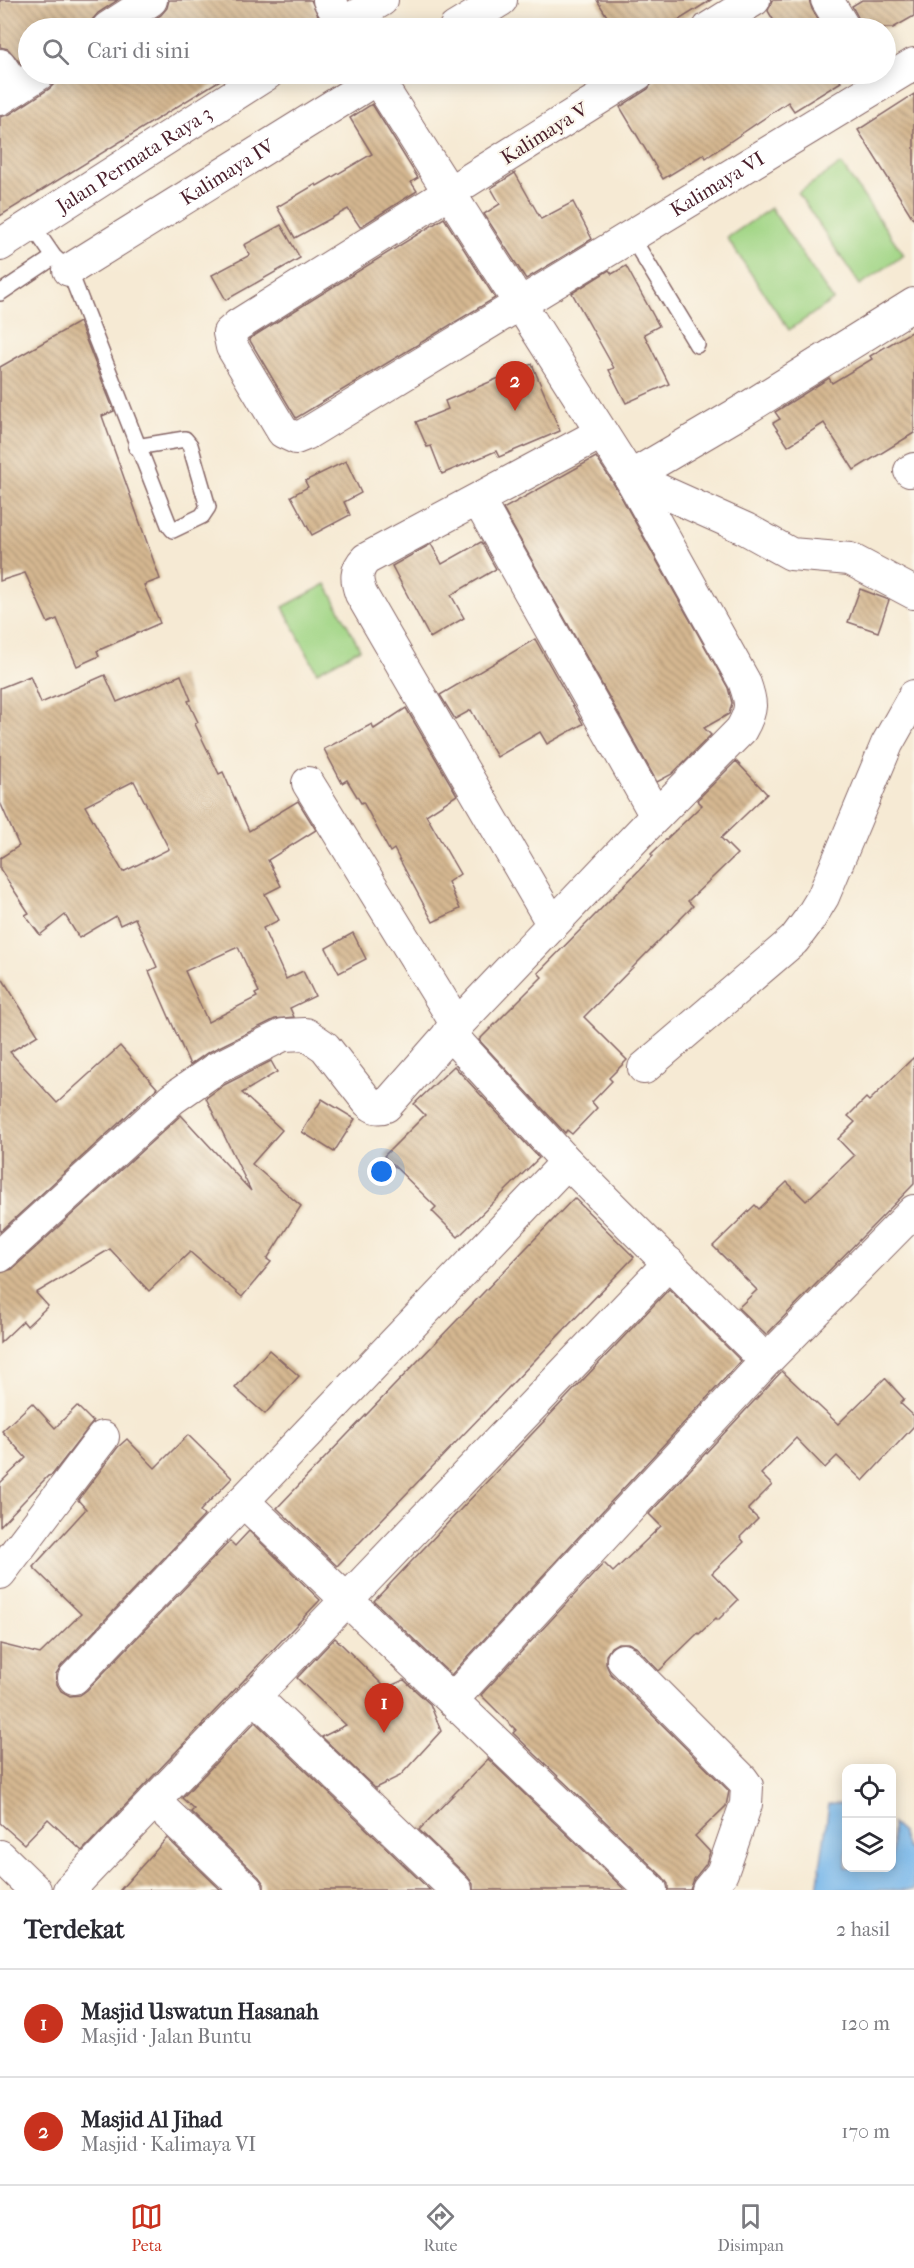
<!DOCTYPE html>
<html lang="id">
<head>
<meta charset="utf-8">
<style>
	body { margin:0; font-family:"IM FELL French Canon",serif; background:#f2f2f3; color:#2b2b33 }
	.controls { position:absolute; right:18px; bottom:18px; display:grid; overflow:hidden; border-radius:12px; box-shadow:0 3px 15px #0003 }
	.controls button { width:54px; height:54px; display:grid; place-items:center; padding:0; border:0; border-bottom:2px solid #e1e1e2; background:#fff; color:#2b2b33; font:30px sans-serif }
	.you { position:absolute; left:382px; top:1172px; width:21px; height:21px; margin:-15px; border:4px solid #fff; border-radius:50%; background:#1a73e8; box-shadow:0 0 0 9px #1a73e833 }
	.badge { display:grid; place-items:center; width:39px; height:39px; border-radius:50%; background:#c8321e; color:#fff; font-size:20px; font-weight:700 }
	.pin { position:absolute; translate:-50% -50px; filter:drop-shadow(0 2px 3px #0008) }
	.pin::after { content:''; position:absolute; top:32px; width:21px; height:18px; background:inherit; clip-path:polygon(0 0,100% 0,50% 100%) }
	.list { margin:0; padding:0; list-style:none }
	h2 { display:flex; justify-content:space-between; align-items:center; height:78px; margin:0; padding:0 24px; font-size:26px }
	h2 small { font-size:20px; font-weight:400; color:#7c7c81 }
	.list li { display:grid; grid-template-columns:39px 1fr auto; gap:18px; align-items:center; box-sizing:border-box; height:108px; padding:0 24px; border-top:2px solid #e1e1e2 }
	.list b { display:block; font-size:22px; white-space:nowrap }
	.list p { margin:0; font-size:20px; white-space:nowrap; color:#7c7c81 }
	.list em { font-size:20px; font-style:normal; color:#7c7c81 }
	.icon { flex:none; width:33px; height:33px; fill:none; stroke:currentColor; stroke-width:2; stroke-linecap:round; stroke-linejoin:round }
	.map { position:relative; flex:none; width:914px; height:1890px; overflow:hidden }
	.search { position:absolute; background:#fff; box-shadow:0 3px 15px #0003; left:18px; right:18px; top:18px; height:66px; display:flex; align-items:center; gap:15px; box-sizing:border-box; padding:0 21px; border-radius:33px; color:#7c7c81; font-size:22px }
	.sheet { height:294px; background:#fff }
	nav { display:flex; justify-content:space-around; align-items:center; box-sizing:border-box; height:84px; border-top:2px solid #e1e1e2; background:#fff; font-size:16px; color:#7c7c81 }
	nav a { display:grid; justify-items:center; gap:3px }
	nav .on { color:#c8321e }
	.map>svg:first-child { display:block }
	.pitch { fill:#a1d585; stroke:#767a58; stroke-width:1.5 }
	.water { fill:#75b5e9; stroke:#606a8a; stroke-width:1.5 }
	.building { fill:url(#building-back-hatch); fill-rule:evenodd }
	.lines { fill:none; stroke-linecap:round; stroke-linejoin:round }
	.service-casing { stroke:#866666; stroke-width:18 }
	.minor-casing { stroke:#866666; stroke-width:34 }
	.service { stroke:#fff; stroke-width:15 }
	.minor { stroke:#fff; stroke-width:32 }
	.labels { text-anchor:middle; stroke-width:4.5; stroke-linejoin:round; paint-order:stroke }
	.street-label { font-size:20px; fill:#4a1f2b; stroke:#fbf7ec }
</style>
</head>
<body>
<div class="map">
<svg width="914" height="1890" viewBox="0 0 914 1890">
	<defs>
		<pattern id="building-back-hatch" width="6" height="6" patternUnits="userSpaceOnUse" patternTransform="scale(1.5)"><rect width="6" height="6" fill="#d5b891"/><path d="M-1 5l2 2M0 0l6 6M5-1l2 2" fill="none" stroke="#af9577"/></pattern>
	</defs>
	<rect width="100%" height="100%" fill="#fbf7ec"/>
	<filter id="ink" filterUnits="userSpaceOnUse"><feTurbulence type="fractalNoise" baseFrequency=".0167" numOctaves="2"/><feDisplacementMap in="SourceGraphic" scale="12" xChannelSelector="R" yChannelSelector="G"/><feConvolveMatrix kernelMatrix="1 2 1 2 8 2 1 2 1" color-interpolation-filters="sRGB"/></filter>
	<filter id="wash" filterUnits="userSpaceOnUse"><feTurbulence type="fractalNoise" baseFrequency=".008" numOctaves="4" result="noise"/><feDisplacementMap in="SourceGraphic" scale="24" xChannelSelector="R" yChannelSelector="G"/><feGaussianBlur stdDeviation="1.35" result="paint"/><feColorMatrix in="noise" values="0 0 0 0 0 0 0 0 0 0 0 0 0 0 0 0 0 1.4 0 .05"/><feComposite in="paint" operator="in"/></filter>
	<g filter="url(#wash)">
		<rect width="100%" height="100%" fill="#f6ead4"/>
		<g class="pitch">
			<path d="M841,164L904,255L860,285L798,193Z"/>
			<path d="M771,208L833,300L789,330L727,238Z"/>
			<path d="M326,584L360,649L317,672L283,607Z"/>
		</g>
		<path class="water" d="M829,1804H846V1868H892V1824L901,1832L907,1848L914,1852V1890H817Z"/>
		<g id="blocks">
			<g class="building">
				<path d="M0,0H118L98,13L92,20L90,28H28V59L21,64L8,49L0,47Z"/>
				<path d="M169,0H311L319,18L302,28H140L161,15L167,8Z"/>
				<path d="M597,0H711L666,28H614Z"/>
				<path d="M772,0H809L812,9L823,28H778L768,11Z"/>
				<path d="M862,0H914V16L893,28H862L859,19L852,6Z"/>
				<path d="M57,74H230L0,216V117L10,114L49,89L55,83Z"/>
				<path d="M664,74H835L841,82L794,111L788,102L706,158L704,154L663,179L620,107L648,89L655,79Z"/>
				<path d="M914,94V220L858,130Z"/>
				<path d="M372,104L418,178L411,182L417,191L360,227L348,209L295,238L277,207L316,184L317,186L372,154L350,118Z"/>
				<path d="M515,173L541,219L573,202L592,239L526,279L484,214L500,204L491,188Z"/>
				<path d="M444,218L495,298L296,418L249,339Z"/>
				<path d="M281,225L300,258L226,300L212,275L250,255L244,245Z"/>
				<path d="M626,266L659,326L644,334L669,384L626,403L609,370L614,368L572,293L609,270L612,274Z"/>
				<path d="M79,322L114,411L102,416L160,579L144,585L160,623L97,651L99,656L77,666L57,619L48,623L25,573L0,581V367Z"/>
				<path d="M914,330V433L854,470L824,423L788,446L773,423L780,419L775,412L829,378L832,383L872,359L870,356Z"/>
				<path d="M532,364L560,431L499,457L496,451L442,474L431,446L427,447L416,422L448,409L445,401Z"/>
				<path d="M596,457L615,486L728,688L732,703L729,714L704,728L711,735L672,774L657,782L503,509Z"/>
				<path d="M346,461L361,493L344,502L350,515L312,535L291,496L308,487L305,481Z"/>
				<path d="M481,542L496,569L451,595L464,618L430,638L392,566L431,544L442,564Z"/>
				<path d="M860,589L889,600L878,632L848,622Z"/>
				<path d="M535,639L583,724L547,744L540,732L497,757L471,710L455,719L440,695Z"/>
				<path d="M105,675L117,702L181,675L191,700L188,701L198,722L195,724L219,774L223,772L249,831L298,801L316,830L268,860L281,886L265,894L279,920L263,928L286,979L303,971L315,996L290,1008L294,1017L275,1019L207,1053L190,1065L149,971L157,967L135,918L120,925L116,916L79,938L65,915L40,935L25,915L29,913L0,869V858L19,846L0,802V688L30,676L41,703ZM134,781L169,849L123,872L85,806ZM238,947L259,992L255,994L257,997L208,1022L185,971Z"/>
				<path d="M406,708L457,795L426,815L460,874L448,882L460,909L433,922L394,849L390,852L363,802L361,803L347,780L342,783L324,749L372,724L374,729Z"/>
				<path d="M736,761L767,794L721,838L737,854L688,901L693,906L584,1017L627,1060L609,1078L612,1081L592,1102L597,1108L572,1134L567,1130L565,1133L479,1040L542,977L538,973L653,856L651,854L702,805L697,800Z"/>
				<path d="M353,933L366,959L339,973L326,948Z"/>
				<path d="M0,975L38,1035L10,1052L57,1103L120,1046L157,1088L0,1232Z"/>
				<path d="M914,1057V1184L766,1335L738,1308L757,1290L713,1246L755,1205L759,1209L787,1182L806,1201L854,1156L838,1139L855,1122L848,1116L866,1098L869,1101Z"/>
				<path d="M271,1061L277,1072L242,1093L282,1130L252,1164L301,1206L267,1259L271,1262L242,1297L190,1252L149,1291L110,1249L36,1293L48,1306L27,1326L23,1321L0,1343V1273L12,1269L181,1115L251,1191L206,1098L224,1085Z"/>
				<path d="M454,1066L539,1158L458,1237L432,1211L436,1207L384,1156L425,1115L414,1104Z"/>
				<path d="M322,1099L355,1119L334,1152L302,1132Z"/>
				<path d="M574,1198L634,1257L337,1566L277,1508Z"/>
				<path d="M669,1289L741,1361L451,1675L374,1601Z"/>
				<path d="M269,1350L299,1376L265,1414L235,1388Z"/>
				<path d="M782,1371L838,1424L885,1378L904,1399L900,1403L914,1416V1426L863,1481L837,1456L825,1468L796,1438L761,1474L772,1485L748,1509L758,1519L740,1537L744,1542L712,1573L738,1600L718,1620L716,1618L699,1634L698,1633L659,1671L636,1647L628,1643H618L611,1647L606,1655V1664L610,1673L729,1791L726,1806L695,1836L710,1852L706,1864L694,1879L690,1890H668V1884L663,1877L513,1733L516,1730L481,1695L604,1563L613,1572L661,1526L649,1514Z"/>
				<path d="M32,1403L55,1428L77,1406L93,1422L52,1475L48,1476L0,1526V1483L26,1458L2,1431Z"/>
				<path d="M188,1435L232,1478L200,1511L204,1516L61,1666L56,1674L57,1684L61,1691L70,1696L80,1695L87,1690L230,1541L235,1546L249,1531L320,1600L82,1851L48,1819L24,1844L0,1823V1644L40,1654L81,1614L33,1567L86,1509L78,1500L118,1447L127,1439L155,1468Z"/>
				<path d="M335,1638L386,1688L404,1680L430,1704L441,1731L400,1776L375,1788L322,1737L346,1725L297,1678Z"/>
				<path d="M255,1722L430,1890H264V1884L259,1877L191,1812L194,1809L182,1798Z"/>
				<path d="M488,1759L625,1890H473V1884L468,1877L419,1830Z"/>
				<path d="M167,1838L221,1890H120Z"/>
			</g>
		</g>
	</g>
	<g filter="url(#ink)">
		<use href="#blocks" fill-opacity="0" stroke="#866666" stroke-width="1.5"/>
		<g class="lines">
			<g class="service-casing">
				<g id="service">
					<path d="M32,225L54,257L69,270L169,525L173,530L202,516L208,507L190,445L185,439L136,447"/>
					<path d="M631,236L697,345"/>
					<path d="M0,293L54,257"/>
				</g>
			</g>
			<g class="minor-casing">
				<g id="minor">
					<path d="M329,0L345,28"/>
					<path d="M827,0L844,28"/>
					<path d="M108,28L151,0"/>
					<path d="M336,28L382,0"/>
					<path d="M455,28L501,0"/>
					<path d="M709,28L754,0"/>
					<path d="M0,65L16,89"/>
					<path id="s1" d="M638,74L238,325L229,333L232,347L283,432L296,438L306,434L914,64"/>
					<path d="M0,99L39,74"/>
					<path id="s2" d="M0,245L267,74"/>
					<path id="s3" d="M69,270L384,74"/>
					<path d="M910,471L914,469"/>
					<path d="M630,477L739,413L914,304"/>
					<path d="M630,477L746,529L791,554L850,559L914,593"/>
					<path d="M478,500L656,816"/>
					<path d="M308,783L457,1025"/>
					<path d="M552,923L361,594C356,580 355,570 366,559L601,433"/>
					<path d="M449,1033L567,1162L766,1361"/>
					<path d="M644,1068L794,940L809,920L823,897L887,744L914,696"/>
					<path d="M0,1256L172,1099L215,1069L283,1035L306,1034L325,1047L368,1102C374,1108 378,1109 386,1106L457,1025L656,816L741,730C753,709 752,703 744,681L630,477L374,74"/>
					<path d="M243,1501L651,1890"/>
					<path d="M0,1573L103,1437"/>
					<path d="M623,1660L742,1779L747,1786L746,1804L722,1873L708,1890"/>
					<path d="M74,1678L567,1162"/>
					<path d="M255,1697L456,1890"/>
					<path d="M452,1700L766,1361L914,1211"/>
					<path d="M154,1801L247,1890"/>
					<path d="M0,1856L35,1890"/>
					<path d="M69,1890L669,1263"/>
				</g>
			</g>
			<use href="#service" class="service"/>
			<use href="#minor" class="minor"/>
		</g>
	</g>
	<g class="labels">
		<g class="street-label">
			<text transform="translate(544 133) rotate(-32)" y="7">Kalimaya V</text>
			<text dy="7" stroke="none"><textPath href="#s2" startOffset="159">Jalan Permata Raya 3</textPath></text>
			<text dy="7" stroke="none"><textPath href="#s3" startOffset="186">Kalimaya IV</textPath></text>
			<text dy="7" stroke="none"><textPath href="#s1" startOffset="1104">Kalimaya VI</textPath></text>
		</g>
	</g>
</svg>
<div class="controls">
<button><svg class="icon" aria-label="locate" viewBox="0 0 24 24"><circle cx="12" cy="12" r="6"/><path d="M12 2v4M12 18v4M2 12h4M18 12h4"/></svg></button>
<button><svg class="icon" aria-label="layers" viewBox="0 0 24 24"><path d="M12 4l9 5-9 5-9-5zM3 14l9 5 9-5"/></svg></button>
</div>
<div class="you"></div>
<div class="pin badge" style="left:384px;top:1733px">1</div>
<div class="pin badge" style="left:515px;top:411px">2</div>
<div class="search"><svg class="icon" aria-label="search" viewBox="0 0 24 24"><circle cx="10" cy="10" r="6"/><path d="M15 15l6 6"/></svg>Cari di sini</div>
</div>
<section class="sheet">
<h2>Terdekat<small>2 hasil</small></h2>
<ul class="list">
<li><span class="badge">1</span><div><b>Masjid Uswatun Hasanah</b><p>Masjid · Jalan Buntu</p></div><em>120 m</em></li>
<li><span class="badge">2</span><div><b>Masjid Al Jihad</b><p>Masjid · Kalimaya VI</p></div><em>170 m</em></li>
</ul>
</section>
<nav>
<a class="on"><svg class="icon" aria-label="map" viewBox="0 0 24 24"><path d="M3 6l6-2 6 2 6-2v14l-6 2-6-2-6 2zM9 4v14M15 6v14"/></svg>Peta</a>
<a><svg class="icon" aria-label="directions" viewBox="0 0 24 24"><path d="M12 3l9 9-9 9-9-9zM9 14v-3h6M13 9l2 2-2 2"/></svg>Rute</a>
<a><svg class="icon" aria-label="saved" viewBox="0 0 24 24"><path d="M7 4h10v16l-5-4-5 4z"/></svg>Disimpan</a>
</nav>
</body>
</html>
